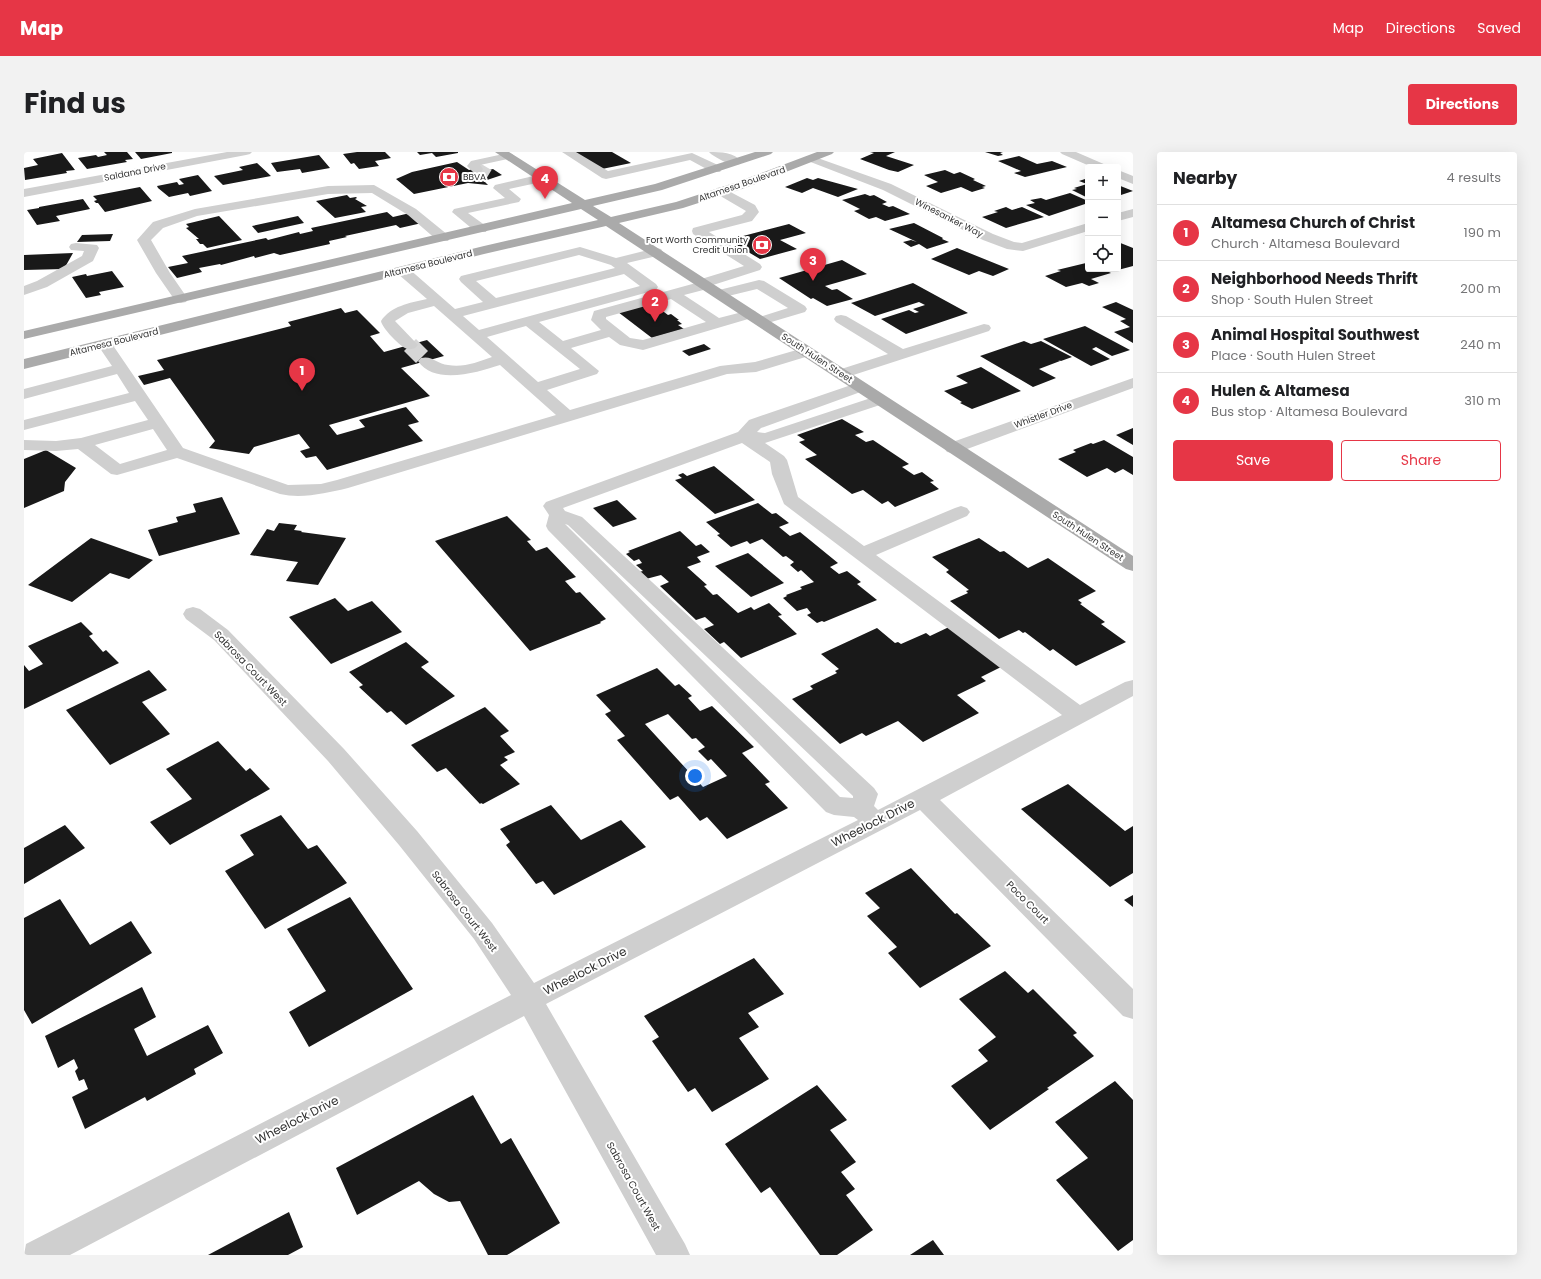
<!DOCTYPE html>
<html lang="en">
<head>
<meta charset="utf-8">
<style>
	body { margin:0; font-family:Poppins,sans-serif; background:#f2f2f2; color:#202124 }
	.controls { position:absolute; right:12px; top:12px; display:grid; overflow:hidden; border-radius:4px; box-shadow:0 4px 16px #0002 }
	.controls button { width:36px; height:36px; display:grid; place-items:center; padding:0; border:0; border-bottom:1px solid #e0e0e0; background:#fff; color:#202124; font:20px sans-serif }
	.you { position:absolute; left:671px; top:624px; width:14px; height:14px; margin:-10px; border:3px solid #fff; border-radius:50%; background:#1a73e8; box-shadow:0 0 0 6px #1a73e833 }
	.badge { display:grid; place-items:center; width:26px; height:26px; border-radius:50%; background:#e63646; color:#fff; font-size:13px; font-weight:700 }
	.pin { position:absolute; translate:-50% -33px; filter:drop-shadow(0 1px 2px #0008) }
	.pin::after { content:''; position:absolute; top:21px; width:14px; height:12px; background:inherit; clip-path:polygon(0 0,100% 0,50% 100%) }
	.list { margin:0; padding:0; list-style:none }
	h2 { display:flex; justify-content:space-between; align-items:center; height:52px; margin:0; padding:0 16px; font-size:17px }
	h2 small { font-size:13px; font-weight:400; color:#757577 }
	.list li { display:grid; grid-template-columns:26px 1fr auto; gap:12px; align-items:center; box-sizing:border-box; height:56px; padding:0 16px; border-top:1px solid #e0e0e0 }
	.list b { display:block; font-size:15px; white-space:nowrap }
	.list p { margin:0; font-size:13px; white-space:nowrap; color:#757577 }
	.list em { font-size:13px; font-style:normal; color:#757577 }
	.actions { display:flex; gap:8px; padding:12px 16px }
	.actions a { flex:1; padding:9px 0; border:1px solid #e63646; border-radius:4px; text-align:center; font-size:14px; color:#e63646 }
	.actions .main { background:#e63646; color:#fff }
	.icon { flex:none; width:22px; height:22px; fill:none; stroke:currentColor; stroke-width:2; stroke-linecap:round; stroke-linejoin:round }
	.map { position:relative; flex:none; width:1109px; height:1103px; overflow:hidden; border-radius:4px }
	header { display:flex; align-items:center; gap:24px; box-sizing:border-box; height:56px; padding:0 20px; background:#e63646; color:#fff }
	header strong { font-size:19px }
	nav { display:flex; gap:22px; margin-inline-start:auto; font-size:14px }
	.intro { display:flex; align-items:center; justify-content:space-between; box-sizing:border-box; height:96px; padding:0 24px }
	h1 { margin:0; font-size:28px }
	.button { padding:10px 18px; border-radius:4px; background:#e63646; color:#fff; font-size:14px; font-weight:700 }
	main { display:flex; gap:24px; padding:0 24px }
	aside { flex:1; background:#fff; border-radius:4px; box-shadow:0 4px 16px #0002 }
	.map>svg:first-child { display:block }
	.building { fill:#191919; fill-rule:evenodd }
	.lines { fill:none; stroke-linecap:round; stroke-linejoin:round }
	.minor-tunnel-far1 { stroke:#d6d6d6; stroke-width:13; stroke-dasharray:13 6; stroke-linecap:butt }
	.minor-tunnel { stroke:#d6d6d6; stroke-width:17; stroke-dasharray:17 8; stroke-linecap:butt }
	.minor { fill:#cfcfcf; fill-rule:evenodd }
	.major { fill:#aaa; fill-rule:evenodd }
	.labels { text-anchor:middle; stroke-width:4; stroke-linejoin:round; paint-order:stroke }
	.far-street-label { font-size:9px; fill:#323232; stroke:#fff }
	.far-poi-label { font-size:9px; fill:#323232; stroke:#fff; text-anchor:start }
	.street-label { font-size:10px; fill:#323232; stroke:#fff }
	.near-street-label { font-size:12px; fill:#323232; stroke:#fff }
</style>
</head>
<body>
<header>
<strong>Map</strong>
<nav><a>Map</a><a>Directions</a><a>Saved</a></nav>
</header>
<div class="intro"><h1>Find us</h1><a class="button">Directions</a></div>
<main>
<div class="map">
<svg width="1109" height="1103" viewBox="0 0 1109 1103">
	<rect width="100%" height="100%" fill="#fff"/>
	<g class="building">
		<path d="M80,0H103L109,7L101,8L103,10L63,17L54,6L72,3L74,5L83,3Z"/>
		<path d="M111,0H148V1L117,7Z"/>
		<path d="M333,0H361L367,6L351,9L355,14L335,17L330,11L327,12L319,2Z"/>
		<path d="M393,0H434V1L412,5L408,1L396,3Z"/>
		<path d="M550,0H588L607,11L578,17Z"/>
		<path d="M846,0H871L862,4L890,13L874,20L865,18L836,7L850,1Z"/>
		<path d="M961,0H979L976,1L979,3L974,4Z"/>
		<path d="M38,1L51,18L42,19L43,21L1,28L0,16L14,13L9,7Z"/>
		<path d="M295,3L306,16L278,21L276,17L253,20L247,11Z"/>
		<path d="M995,4L1013,12L1028,9L1043,15L1001,25L990,21L997,19L974,9Z"/>
		<path d="M433,10L445,18L460,15L465,18L469,17L478,23L460,29L464,33L444,31L390,42L372,27L388,20Z"/>
		<path d="M233,11L247,24L199,33L190,24L219,18L215,15Z"/>
		<path d="M921,18L930,22L936,20L951,27L949,28L962,34L958,35L961,36L948,40L937,35L917,41L902,34L914,30L900,23Z"/>
		<path d="M174,23L188,39L166,44L164,41L145,45L134,36L133,34L153,30L155,33L160,32L155,27Z"/>
		<path d="M783,26L789,28L794,26L834,37L814,45L789,36L778,41L761,35Z"/>
		<path d="M1064,26V46L1048,38L1053,37L1050,36L1063,32L1055,29Z"/>
		<path d="M1094,33L1109,39L1094,44Z"/>
		<path d="M116,35L128,49L81,60L74,51H72L70,49L73,48L69,44Z"/>
		<path d="M1046,41L1064,49V51L1025,64L1002,53L1011,51L1006,48L1017,46L1022,48Z"/>
		<path d="M841,42L846,44L850,43L863,50L858,52L865,55L869,54L886,62L861,69L852,65L845,67L830,59L836,57L818,48Z"/>
		<path d="M323,43L326,46L332,45L333,46L331,47L343,54L337,55L342,60L311,66L292,49Z"/>
		<path d="M59,47L66,57L32,64L36,69L13,73L3,58L15,56V55Z"/>
		<path d="M982,55L988,58L998,55L1020,65L982,76L958,65L974,60L970,59Z"/>
		<path d="M363,60L369,65L386,61L398,71L376,76L372,73L321,84L323,85L305,89L306,92L256,103L250,101L231,106L230,104L197,113L196,112L175,116L178,120L153,126L144,115L164,111L158,104L242,86L244,88L275,80L276,82L289,79L287,76Z"/>
		<path d="M195,64L218,88L183,96L179,92H176L172,87H175L162,76L165,75L162,72Z"/>
		<path d="M274,64L280,71L234,81L228,74Z"/>
		<path d="M890,71L919,86L918,87L925,90L903,97L895,92L887,95L879,90L887,88L893,90L865,77Z"/>
		<path d="M765,72L782,81L756,88L773,97L736,107L704,88Z"/>
		<path d="M89,82L86,89L53,90L58,83Z"/>
		<path d="M1094,90L1109,96V114L1094,118Z"/>
		<path d="M933,96L985,117L969,124L955,119L945,123L907,107Z"/>
		<path d="M49,101L40,117L0,118V103Z"/>
		<path d="M818,108L843,122L801,134L808,138L813,137L829,147L803,154L789,146L787,147L755,126Z"/>
		<path d="M1062,111L1064,112V117H1079L1087,121L1067,127L1075,131L1065,134L1058,131L1042,135L1021,124L1037,119L1033,118Z"/>
		<path d="M88,119L100,135L75,140L77,143L62,146L48,125L62,122L63,124Z"/>
		<path d="M889,131L944,161L882,182L857,167L885,158L891,161L895,160L889,157L901,153L895,150L851,164L827,151Z"/>
		<path d="M1092,150L1109,158V191L1090,180L1106,175L1096,169L1102,167L1078,155Z"/>
		<path d="M625,151L637,160H640L644,163L647,162L655,168H653L658,172L654,173L660,177L628,186L594,160Z"/>
		<path d="M317,156L321,161L333,158L356,181L346,184L360,200L403,188L420,204L377,216L406,244L305,273L313,283L341,275L335,268L382,255L395,270L384,273L399,289L303,318L292,304L282,306L276,299L286,296L275,282L230,295L225,302L185,296L191,289L146,226L120,233L114,224L140,218L133,208L267,174L264,170Z"/>
		<path d="M1061,174L1106,198L1088,204L1072,195L1068,197L1086,207L1067,214L1019,187Z"/>
		<path d="M1000,189L1007,192L1017,189L1048,205L1037,209L1034,208L1036,209L1015,217L1032,226L1009,235L956,204Z"/>
		<path d="M680,192L687,197L665,204L658,199Z"/>
		<path d="M957,215L997,239L948,257L936,251L938,250L920,239L944,231L932,224Z"/>
		<path d="M818,267L840,280L831,283L842,290L849,288L885,312L878,315L890,323L898,320L910,329L906,330L915,337L871,355L864,349L858,352L839,338L828,342L781,307L793,303L775,290L781,288L773,283Z"/>
		<path d="M1109,276V293L1092,283Z"/>
		<path d="M1080,288L1109,305V323L1099,317L1091,321L1083,316L1063,325L1034,307L1052,300L1049,298L1067,291L1069,292Z"/>
		<path d="M22,298L52,316L41,330L40,339L0,356V307Z"/>
		<path d="M690,314L713,333L731,348L691,362L651,328L658,326L654,323L659,321L663,324Z"/>
		<path d="M198,345L216,382L135,404L124,378L154,370L152,365L172,360L169,352Z"/>
		<path d="M593,348L613,367L589,375L569,356Z"/>
		<path d="M734,351L748,362L752,361L765,371L755,375L766,384L776,380L814,411L806,415L815,422L823,419L837,430L833,432L853,448L800,470L798,469L793,471L783,463L787,461L783,456L773,459L759,446L763,444L762,443L778,437L776,435L790,430L777,418L774,420L766,413L770,410L762,404L759,405L738,387L726,392L723,389L707,395L693,383L696,382L682,370Z"/>
		<path d="M483,364L507,388L503,389L512,399L523,395L552,425L541,429L552,441L556,440L582,467L576,470L577,471L506,499L411,389Z"/>
		<path d="M255,371L273,373L270,378L278,379L277,380L322,386L294,433L262,429L274,410L226,403L243,377L250,379Z"/>
		<path d="M656,379L672,394L677,392L686,400L673,405L677,410L663,415L683,433L680,434L689,443L693,442L714,461L727,455L730,458L745,451L758,463L754,464L773,482L717,506L700,490L696,492L680,477L690,473L681,465L672,468L636,434L645,430L637,423L622,427L615,420L619,419L612,413L618,411L615,407L610,409L602,402L606,400L604,399Z"/>
		<path d="M67,386L129,408L105,427L86,421L48,450L4,433Z"/>
		<path d="M955,386L976,400L980,399L1004,416L1024,406L1072,439L1054,448L1058,451L1056,452L1081,470L1077,472L1102,490L1052,514L1029,497L1026,499L1001,480L999,481L995,478L975,487L926,449L944,441L942,439L945,438L922,420L925,418L908,405Z"/>
		<path d="M724,401L760,431L727,445L691,414Z"/>
		<path d="M311,446L324,459L348,449L378,480L307,512L265,465Z"/>
		<path d="M57,470L69,482L65,484L79,500L82,498L95,511L0,557V513L5,519L19,512L4,494Z"/>
		<path d="M925,475L977,515L957,525L962,529L933,543L955,561L899,590L874,569L842,584L838,581L816,592L768,547L789,537L786,534L813,521L811,519L815,517L797,502L853,476L871,491L874,490L877,492L902,481L906,484Z"/>
		<path d="M382,490L405,510L397,515L431,544L382,573L367,559L363,561L335,535L339,533L325,520Z"/>
		<path d="M633,516L651,534L655,532L668,544L664,546L676,559L688,554L730,595L718,601L746,630L741,632L764,656L703,687L683,665L676,669L654,644L646,648L593,588L601,584L581,562L587,559L572,543ZM644,562L668,587L672,586L681,595L674,599L684,609L687,607L703,624L679,635L621,572Z"/>
		<path d="M125,518L143,538L118,550L146,582L86,613L42,558Z"/>
		<path d="M461,555L485,579L476,584L491,600L480,605L484,608L476,613L496,632L459,652L457,651L456,652L422,616L413,620L387,593Z"/>
		<path d="M194,589L222,619L226,616L246,637L146,693L126,670L168,647L142,617Z"/>
		<path d="M1044,632L1101,679L1109,674V721L1086,735L997,657Z"/>
		<path d="M527,653L557,688L597,668L622,695L530,743L519,729L512,732L482,693L486,690L476,677Z"/>
		<path d="M257,663L284,697L293,693L323,731L241,777L201,719L230,703L216,683Z"/>
		<path d="M41,673L61,696L0,732V696Z"/>
		<path d="M887,716L931,762L933,761L967,794L896,836L864,801L873,795L843,764L856,756L841,741Z"/>
		<path d="M1109,743V755L1100,748Z"/>
		<path d="M326,745L389,837L285,895L265,860L302,839L263,777Z"/>
		<path d="M36,747L66,793L107,769L128,801L8,872L0,858V766Z"/>
		<path d="M730,806L760,842L724,861L735,875L715,886L745,927L688,960L671,936L664,940L628,889L635,885L620,864Z"/>
		<path d="M981,819L1004,841L1009,837L1053,881L1049,883L1070,904L1023,936L1025,937L966,978L927,934L964,909L954,898L972,885L935,847Z"/>
		<path d="M118,835L132,865L110,877L123,904L184,873L199,901L170,917L172,922L123,949L121,945L61,977L48,945L64,937L60,927L55,929L51,919L54,916L50,907L34,916L21,884Z"/>
		<path d="M1091,929L1109,948V1088L1094,1099L1032,1028L1064,1006L1031,970Z"/>
		<path d="M793,933L823,968L806,978L832,1010L817,1020L831,1037L822,1043L849,1078L813,1103H796L746,1035L737,1041L701,992Z"/>
		<path d="M449,943L477,992L487,986L536,1071L483,1103H464L436,1049L425,1050L410,1042L395,1029L333,1063L312,1016Z"/>
		<path d="M265,1060L279,1095L264,1103H184Z"/>
		<path d="M909,1088L920,1103H886Z"/>
	</g>
	<g class="lines">
		<path class="minor-tunnel-far1" d="M453,17L468,26"/>
		<path class="minor-tunnel" d="M386,193L402,209"/>
		<g class="minor">
			<path d="M203,0H228L226,2L222,3L0,45V37Z"/>
			<path d="M538,0H552L584,19L668,1L696,14L698,17L696,20H688L666,8L582,27L578,26Z"/>
			<path d="M685,0C697,0 710,0 718,10L716,12C707,15 695,7 687,2Z"/>
			<path d="M1036,0H1052L1082,13L1084,15H1068L1038,2Z"/>
			<path d="M484,1L488,2L490,4L488,6L456,13L459,17L457,20H449L443,14L447,9Z"/>
			<path d="M788,4L867,32L969,82L990,90L998,91L1064,71V79L999,99L983,97L959,88L859,38L784,9L782,7L784,5Z"/>
			<path d="M1094,18L1109,24V32L1094,26Z"/>
			<path d="M518,22L522,23L524,26L522,29L485,37L497,47L495,50L444,61L462,74L463,77L462,80H452L428,60L430,57L481,46L469,36L471,33Z"/>
			<path d="M350,33L392,57L424,83L426,86L424,89H414L384,63L348,41L304,42L173,64L139,76L127,88L146,121L164,147L162,150L157,151L152,150L150,147L132,121L113,88L129,70L171,57L304,34Z"/>
			<path d="M697,35L731,53L735,60L728,69L685,80L736,112L738,115L736,118L689,133L687,136L660,143L695,166L726,158L731,159L733,162L731,165L619,198L596,193L585,185L547,196L575,219L573,222L523,238L546,258L696,214L731,210L783,195L788,197L791,200L788,203L732,220L703,222L324,336C303,341 278,347 256,342L153,306L93,323L87,322L54,297L32,299L0,298V288L32,289L57,286L124,268L111,249L0,278V268L105,241L93,222L0,247V237L88,214L73,192L76,189L81,187L86,189L159,296L264,333L297,332L313,328L532,263L476,213C454,220 411,234 394,209L397,206C408,203 413,212 424,213C439,216 454,210 468,205L410,154L384,161L371,169L394,193L391,196C388,197 385,198 381,196C375,193 358,176 357,169C367,154 385,151 403,147L374,122L372,119L374,116L379,115L384,116L431,157L459,150L437,130L435,127L437,124L556,95L592,106L632,96L637,97L639,100L637,103L603,111L632,132L634,135L632,138L515,170L539,189L577,178L567,168L570,159L672,131L674,128L720,114L669,82L668,79L669,76L718,63L722,59L693,42L691,39L693,36ZM555,103L587,113L591,116L472,146L452,129ZM600,122L616,134L455,178L439,164ZM647,147L682,170L619,188L606,186L582,167V165ZM502,174L556,217L514,230L463,185ZM129,277L143,298L96,312L71,293Z"/>
			<path d="M1109,57V65L1094,69V61Z"/>
			<path d="M52,91L73,93L75,96L69,109L23,135L0,143V134L13,129L58,104L60,99L47,98L45,95L47,92Z"/>
			<path d="M735,128L740,129L781,154L783,157L781,160L737,173L732,172L730,169L732,166L764,156L733,137L696,146L691,145L689,142L691,139Z"/>
			<path d="M817,163L822,164L879,197L960,172L965,173L967,176L965,179L817,227L811,225L809,222L811,219L864,202L812,170L810,167L812,164Z"/>
			<path d="M1109,226V236L935,300L929,301L923,300L920,296L923,292Z"/>
			<path d="M836,230L842,232L844,235L842,238L737,276L733,280L741,281L856,243L862,245L864,248L862,251L741,291L760,304L763,308L774,345L840,394L931,356L937,354L943,356L946,360L943,364L852,403L1056,553L1101,530L1109,528V544L916,648L1109,837V867L1099,864L896,658L522,852L661,1092L666,1103H632L500,864L46,1103H0L2,1092L487,843L450,787L375,693L304,609L190,488L162,467L159,462L162,457L169,455L176,457L204,478L320,597L393,679L468,771L510,831L834,668L830,665L810,663L802,660L524,378L522,374L525,363L519,354L522,350L714,280L725,268ZM718,291L746,310L748,322L760,352L1038,563L854,658L850,654L854,642L850,636L558,365L541,359L539,356ZM541,372L544,373L829,644V646L816,645Z"/>
		</g>
		<path class="major" d="M471,0H485L561,48L631,32L731,0H749L747,2L638,38L569,54L587,65L652,50L713,30L793,0H810L808,2L721,36L659,56L595,71L1109,404V419L1102,417L582,74L460,102L0,217V207L460,94L574,68L557,57L0,187V179L548,51Z"/>
	</g>
	<defs>
		<g id="bank-disc" transform="scale(1)"><circle r="9.5" fill="#e63646" stroke="#fff"/><path d="M-6-4H6V4H-6ZM0-2.3a2.3 2.3 0 1 0 0 4.6a2.3 2.3 0 1 0 0-4.6Z" fill="#fff"/></g>
	</defs>
	<g fill-rule="evenodd">
		<use href="#bank-disc" x="425" y="25"/>
		<use href="#bank-disc" x="738" y="93"/>
	</g>
	<g class="labels">
		<g class="far-street-label">
			<text transform="translate(111 20) rotate(-11)" y="3">Saldana Drive</text>
			<text transform="translate(718 32) rotate(-19)" y="3">Altamesa Boulevard</text>
			<text transform="translate(925 66) rotate(27)" y="3">Winesanker Way</text>
			<text transform="translate(404 112) rotate(-14)" y="3">Altamesa Boulevard</text>
			<text transform="translate(90 190) rotate(-14)" y="3">Altamesa Boulevard</text>
			<text transform="translate(793 206) rotate(33)" y="3">South Hulen Street</text>
			<text transform="translate(1019 263) rotate(-20)" y="3">Whistler Drive</text>
			<text transform="translate(1064 384) rotate(33)" y="3">South Hulen Street</text>
		</g>
		<g class="far-poi-label">
			<text x="439" y="28">BBVA</text>
			<text x="724" y="91" text-anchor="end">Fort Worth Community<tspan x="724" dy="10">Credit Union</tspan></text>
		</g>
		<g class="street-label">
			<text transform="translate(227 516) rotate(46)" y="4">Sabrosa Court West</text>
			<text transform="translate(1004 750) rotate(45)" y="4">Poco Court</text>
			<text transform="translate(441 759) rotate(52)" y="4">Sabrosa Court West</text>
			<text transform="translate(610 1034) rotate(61)" y="4">Sabrosa Court West</text>
		</g>
		<g class="near-street-label">
			<text transform="translate(849 671) rotate(-27)" y="4">Wheelock Drive</text>
			<text transform="translate(561 819) rotate(-27)" y="4">Wheelock Drive</text>
			<text transform="translate(273 968) rotate(-27)" y="4">Wheelock Drive</text>
		</g>
	</g>
</svg>
<div class="controls">
<button>+</button>
<button>−</button>
<button><svg class="icon" aria-label="locate" viewBox="0 0 24 24"><circle cx="12" cy="12" r="6"/><path d="M12 2v4M12 18v4M2 12h4M18 12h4"/></svg></button>
</div>
<div class="you"></div>
<div class="pin badge" style="left:278px;top:239px">1</div>
<div class="pin badge" style="left:631px;top:170px">2</div>
<div class="pin badge" style="left:789px;top:129px">3</div>
<div class="pin badge" style="left:521px;top:47px">4</div>
</div>
<aside>
<h2>Nearby<small>4 results</small></h2>
<ul class="list">
<li><span class="badge">1</span><div><b>Altamesa Church of Christ</b><p>Church · Altamesa Boulevard</p></div><em>190 m</em></li>
<li><span class="badge">2</span><div><b>Neighborhood Needs Thrift</b><p>Shop · South Hulen Street</p></div><em>200 m</em></li>
<li><span class="badge">3</span><div><b>Animal Hospital Southwest</b><p>Place · South Hulen Street</p></div><em>240 m</em></li>
<li><span class="badge">4</span><div><b>Hulen &amp; Altamesa</b><p>Bus stop · Altamesa Boulevard</p></div><em>310 m</em></li>
</ul>
<div class="actions"><a class="main">Save</a><a>Share</a></div>
</aside>
</main>
</body>
</html>
